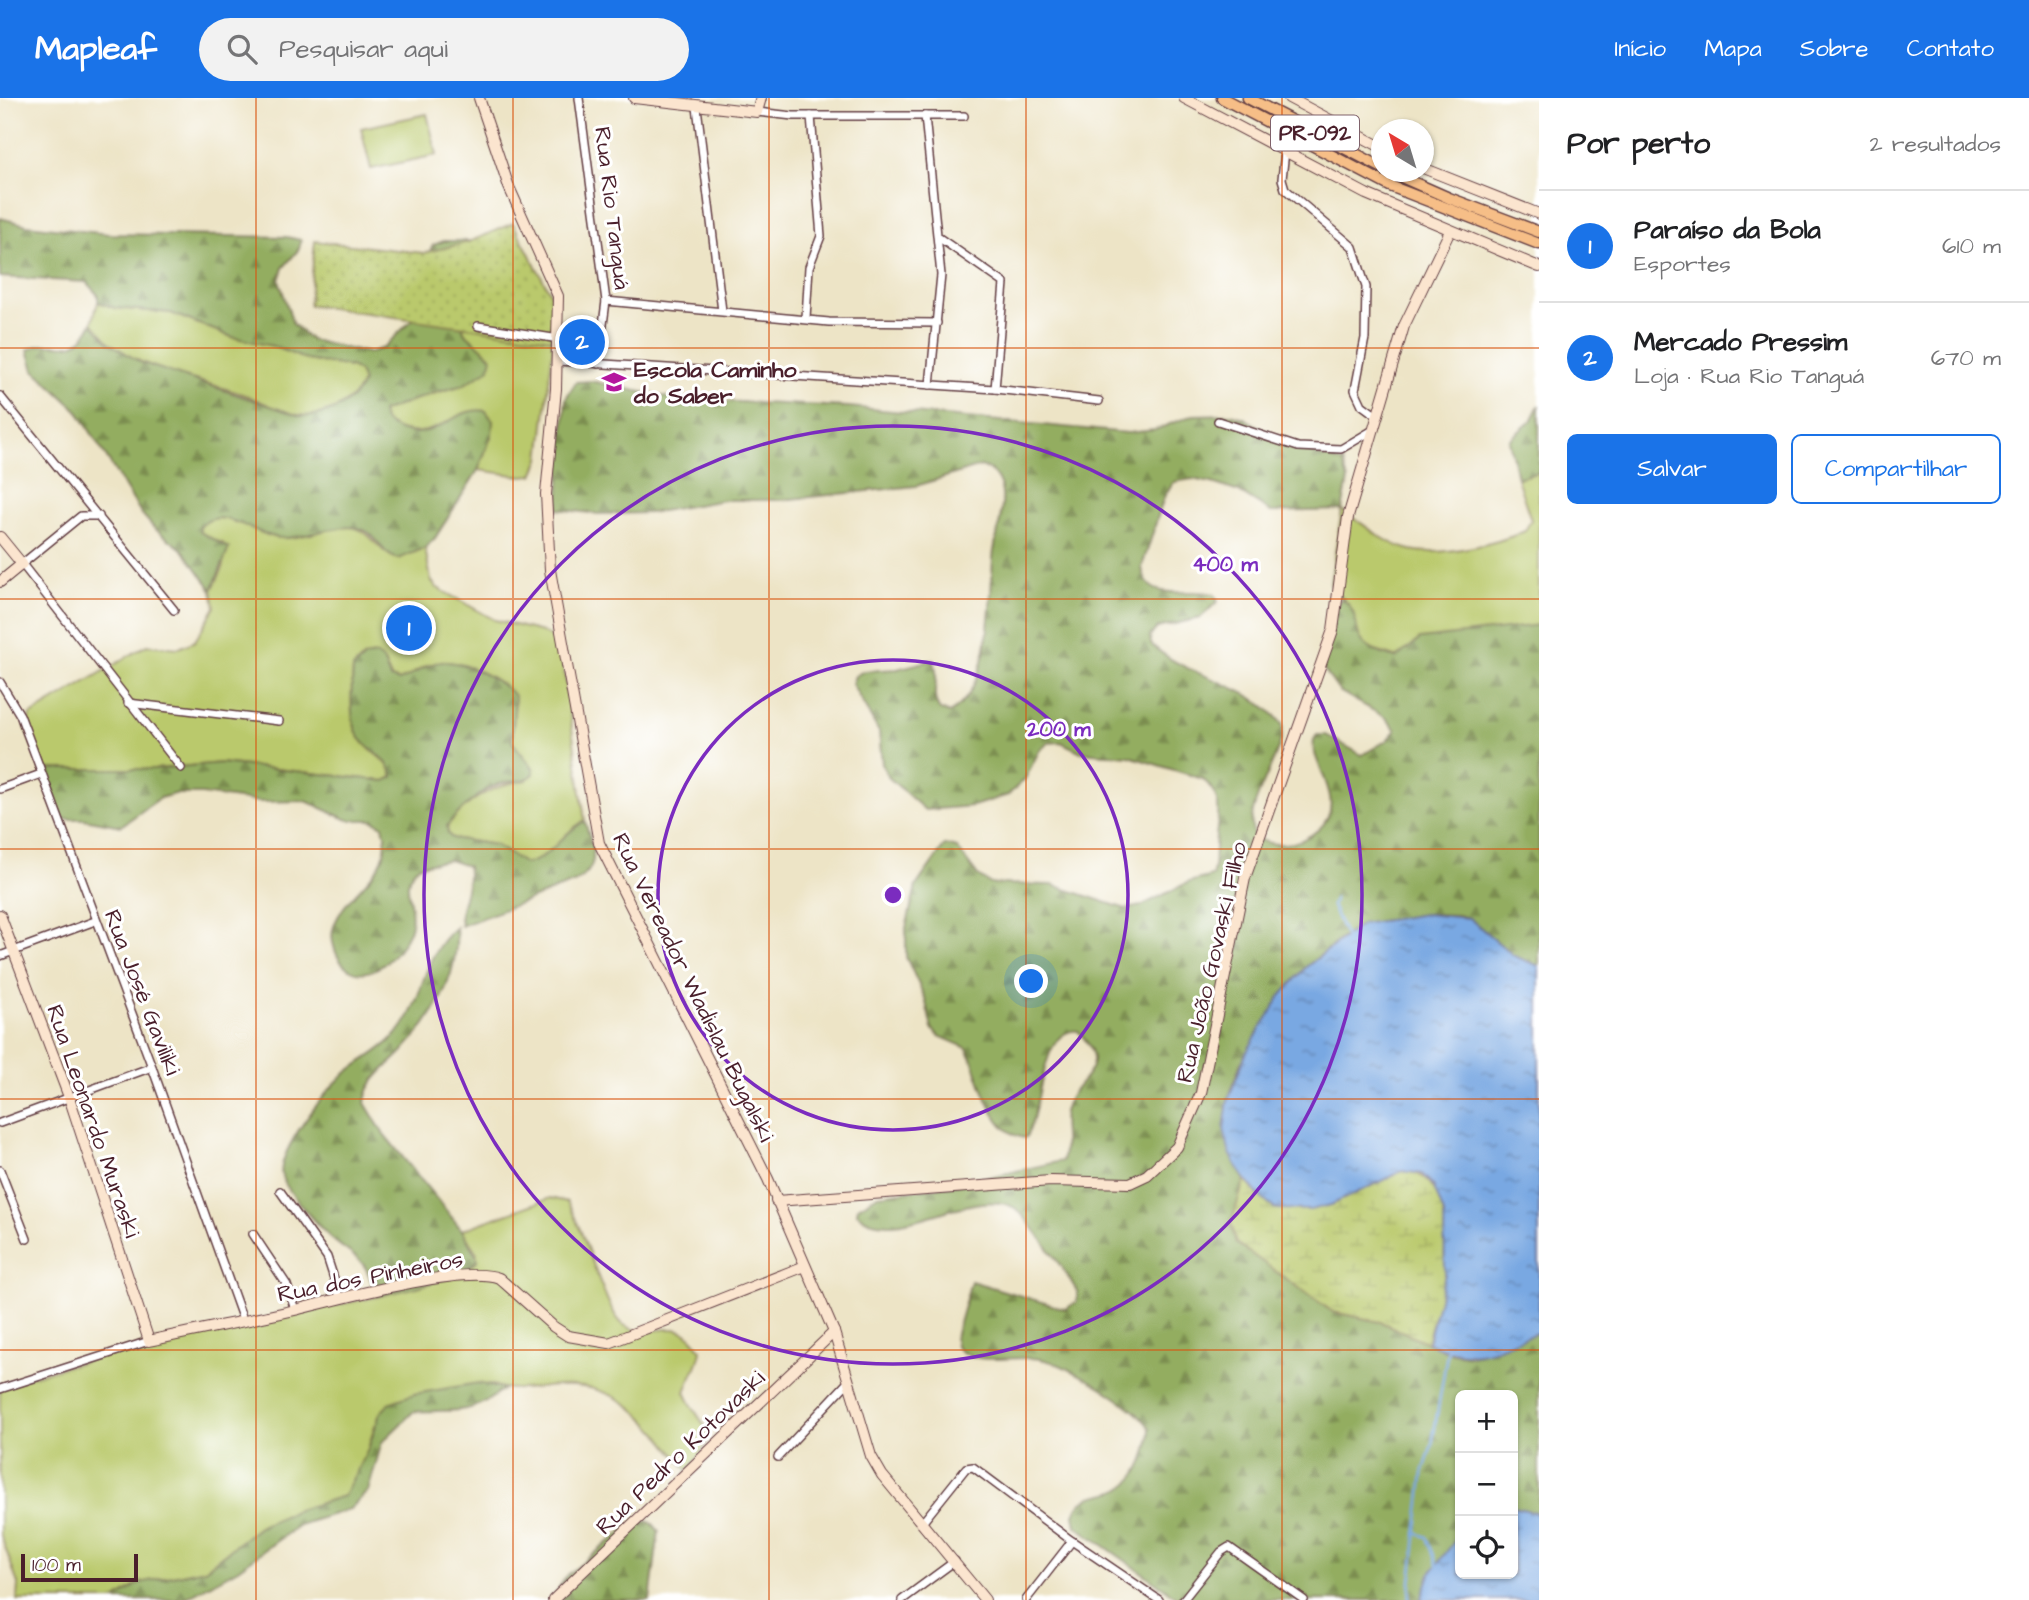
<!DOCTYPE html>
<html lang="pt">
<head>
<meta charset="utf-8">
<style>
	body { margin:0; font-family:"Architects Daughter",sans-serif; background:#f2f2f2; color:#202124 }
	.controls { position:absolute; right:21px; bottom:21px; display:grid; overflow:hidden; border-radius:10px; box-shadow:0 2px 5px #0004 }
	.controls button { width:63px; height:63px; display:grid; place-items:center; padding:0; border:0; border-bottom:2px solid #e0e0e0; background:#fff; color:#202124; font:35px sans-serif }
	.compass { position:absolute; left:1371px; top:21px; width:63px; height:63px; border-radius:50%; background:#fff; box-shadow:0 2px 5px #0004; rotate:322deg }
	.scale { position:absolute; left:21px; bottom:18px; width:117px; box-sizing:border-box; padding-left:7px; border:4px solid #4a1f2b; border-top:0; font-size:19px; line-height:24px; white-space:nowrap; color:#4a1f2b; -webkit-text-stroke:5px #fff; paint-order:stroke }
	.you { position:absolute; left:1032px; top:884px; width:24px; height:24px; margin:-18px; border:5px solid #fff; border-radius:50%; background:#1a73e8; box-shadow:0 0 0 10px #1a73e833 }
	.badge { display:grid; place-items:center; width:46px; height:46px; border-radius:50%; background:#1a73e8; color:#fff; font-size:23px; font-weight:700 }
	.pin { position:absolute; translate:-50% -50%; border:4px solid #fff; box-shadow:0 2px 7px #0006 }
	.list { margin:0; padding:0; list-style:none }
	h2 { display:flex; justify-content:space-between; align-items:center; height:91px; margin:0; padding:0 28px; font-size:30px }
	h2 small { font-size:23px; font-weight:400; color:#757577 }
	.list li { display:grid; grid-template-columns:46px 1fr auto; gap:21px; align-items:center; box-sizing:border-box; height:112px; padding:0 28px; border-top:2px solid #e0e0e0 }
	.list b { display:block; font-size:26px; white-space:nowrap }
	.list p { margin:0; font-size:23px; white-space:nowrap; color:#757577 }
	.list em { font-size:23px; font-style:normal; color:#757577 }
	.actions { display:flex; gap:14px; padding:21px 28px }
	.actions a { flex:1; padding:16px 0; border:2px solid #1a73e8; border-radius:10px; text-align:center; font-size:24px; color:#1a73e8 }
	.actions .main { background:#1a73e8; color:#fff }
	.icon { flex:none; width:38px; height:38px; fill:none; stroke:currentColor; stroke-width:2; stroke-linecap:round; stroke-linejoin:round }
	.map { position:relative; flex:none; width:1539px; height:1502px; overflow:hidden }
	header { display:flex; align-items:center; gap:42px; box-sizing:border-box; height:98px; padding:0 35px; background:#1a73e8; color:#fff }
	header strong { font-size:33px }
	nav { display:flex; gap:38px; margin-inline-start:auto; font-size:24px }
	.search { width:490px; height:63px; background:#f2f2f2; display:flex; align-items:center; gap:18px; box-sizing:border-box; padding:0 24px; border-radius:38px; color:#757577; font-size:26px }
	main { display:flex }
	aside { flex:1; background:#fff }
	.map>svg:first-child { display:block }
	.grass { fill:#bac96c; stroke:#82744c; stroke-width:2 }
	.forest { fill:url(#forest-firs); stroke:#6e6646; stroke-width:2 }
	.wetland { fill:url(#wetland-marsh); stroke:#82744c; stroke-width:2 }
	.park { fill:url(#park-dots); stroke:#82744c; stroke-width:2 }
	.water { fill:url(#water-ripples); stroke:#626486; stroke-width:2 }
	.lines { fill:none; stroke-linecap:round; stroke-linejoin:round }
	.stream { stroke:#79a8e2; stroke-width:2.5 }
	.street-casing { stroke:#623d42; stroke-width:10 }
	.secondary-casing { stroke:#623d42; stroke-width:12 }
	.primary-casing { stroke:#623d42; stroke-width:13 }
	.street { stroke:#fff; stroke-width:7 }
	.secondary { stroke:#fbe5cf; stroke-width:10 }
	.primary { stroke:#f6be87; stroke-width:10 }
	.grid { fill:none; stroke:#d8530f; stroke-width:2; stroke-opacity:0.55 }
	.ring { fill:none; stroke:#7b2cbf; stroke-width:3.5 }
	.labels { text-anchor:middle; stroke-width:6; stroke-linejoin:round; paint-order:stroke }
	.shield { fill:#fff; stroke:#80626b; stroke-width:2 }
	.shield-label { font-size:21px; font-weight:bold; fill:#4a1f2b }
	.street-label { font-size:23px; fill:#4a1f2b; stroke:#fff }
	.poi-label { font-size:23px; font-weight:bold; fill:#4a1f2b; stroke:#fff; text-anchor:start }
	.centre { fill:#7b2cbf; stroke:#fff; stroke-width:3.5 }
	.ring-label { font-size:21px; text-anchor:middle; font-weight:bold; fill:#7b2cbf; stroke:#fff; stroke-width:6; stroke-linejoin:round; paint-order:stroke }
</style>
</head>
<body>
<header>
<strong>Mapleaf</strong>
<div class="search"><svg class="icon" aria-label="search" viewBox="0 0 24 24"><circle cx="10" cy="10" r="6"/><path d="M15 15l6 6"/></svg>Pesquisar aqui</div>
<nav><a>Início</a><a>Mapa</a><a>Sobre</a><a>Contato</a></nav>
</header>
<main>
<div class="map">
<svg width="1539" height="1502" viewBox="0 0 1539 1502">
	<defs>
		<pattern id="forest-firs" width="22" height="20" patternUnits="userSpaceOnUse" patternTransform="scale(1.75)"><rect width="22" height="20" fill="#93ad60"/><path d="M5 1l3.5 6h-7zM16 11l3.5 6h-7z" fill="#7a8c4f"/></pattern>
		<pattern id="wetland-marsh" width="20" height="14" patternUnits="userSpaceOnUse" patternTransform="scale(1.75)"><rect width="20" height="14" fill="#bac96c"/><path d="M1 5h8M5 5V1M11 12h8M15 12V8" fill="none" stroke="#a1ac5e"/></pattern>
		<pattern id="park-dots" width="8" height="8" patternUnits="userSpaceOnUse" patternTransform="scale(1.75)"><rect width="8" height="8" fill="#bac96c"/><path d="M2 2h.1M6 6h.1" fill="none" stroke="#a1ac5e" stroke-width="1.8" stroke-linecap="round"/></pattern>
		<pattern id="water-ripples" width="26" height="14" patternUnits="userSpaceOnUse" patternTransform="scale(1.75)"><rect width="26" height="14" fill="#79a8e2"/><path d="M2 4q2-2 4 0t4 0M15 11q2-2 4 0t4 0" fill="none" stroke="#6588b7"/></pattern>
	</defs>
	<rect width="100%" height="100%" fill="#fff"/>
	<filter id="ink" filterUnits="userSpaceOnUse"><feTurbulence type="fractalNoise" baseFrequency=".0143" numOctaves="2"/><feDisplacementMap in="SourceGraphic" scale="14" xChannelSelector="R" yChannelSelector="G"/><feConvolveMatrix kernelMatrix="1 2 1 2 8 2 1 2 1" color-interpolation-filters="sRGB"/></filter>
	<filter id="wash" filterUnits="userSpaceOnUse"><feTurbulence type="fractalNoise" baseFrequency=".00686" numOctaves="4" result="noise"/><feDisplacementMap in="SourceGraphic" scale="28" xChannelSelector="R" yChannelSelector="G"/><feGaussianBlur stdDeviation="1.57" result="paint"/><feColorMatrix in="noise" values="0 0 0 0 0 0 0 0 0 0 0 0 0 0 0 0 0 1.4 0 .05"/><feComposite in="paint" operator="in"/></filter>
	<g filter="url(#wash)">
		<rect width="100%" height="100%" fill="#ede4c6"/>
		<g class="grass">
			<path d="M427,16L437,57L371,71L361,30Z"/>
			<path d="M98,204L115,210L171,215L232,239L273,248L307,262L351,269L359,273L363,284C354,303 332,317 311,318C288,319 267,305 245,297C205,283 161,276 123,255C110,248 102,236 92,225Z"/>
			<path d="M460,220L552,223L553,250L540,361L533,377L521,378L478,372L492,336L463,316C438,332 410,344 384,323L382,314L386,310L463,287L473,242L464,234Z"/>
			<path d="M1539,374V527L1402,561L1369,551L1359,542L1348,506L1330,486L1342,412C1363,425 1382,444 1407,451C1437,460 1497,446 1525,433L1531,422L1517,380Z"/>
			<path d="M218,418L240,426L353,429C374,435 378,455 398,461L425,450L431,482L436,489L495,522L542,534L555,542L562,559L585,723C562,734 551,761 525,766L495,747L452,740L447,736V728C468,701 494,686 527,682L533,670L512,644L515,599C499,578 455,559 429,567C419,570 410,579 399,583L391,580L383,562L376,557L364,559L353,570C351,596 349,623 365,646C375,659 389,661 393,679L385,683L221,665L156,671H41L25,627L31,617L147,547L179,550L195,543L215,509L212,492L223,470V445L210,441L200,434V428L205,423Z"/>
			<path d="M550,1100L567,1104C584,1129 605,1215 624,1227C654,1246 676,1211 701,1252C699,1268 690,1279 685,1294C703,1336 724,1328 688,1373C650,1326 624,1283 556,1288C535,1289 512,1295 493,1287L414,1296L375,1327L368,1351L344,1398L295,1413L260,1428L205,1471L140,1485L115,1502H17L18,1486L0,1435V1287L142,1247L376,1199L456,1176L477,1155L462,1132Z"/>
		</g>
		<g class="forest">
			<path d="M0,120L27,127L109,136L287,139L301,142L299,151L283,170L279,182L293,226L311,242L368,255L383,250L413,221L427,158L433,147L444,143H482L460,221L464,234L492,259L489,271L463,287L433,295L382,314L384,323C429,358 453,305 486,313L493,323L492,336L478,372L435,440L425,450L398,461C381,456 380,441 366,433C345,421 304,442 280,440C254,438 222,405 200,429V434L229,450L212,492L183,452L154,430L141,415L77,312L34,272L28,252C53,236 74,265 92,225L110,245L140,264L300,318C325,318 352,308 363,284L359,274L351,269L307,262L273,248L232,239L171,215L115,210L98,204V197L86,184L0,179Z"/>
			<path d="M591,283L675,301L849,309L1128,335L1155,332L1193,317L1231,316L1244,320L1291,348L1343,365L1348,382L1342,412L1271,414L1239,394L1212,385L1192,381L1174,384L1164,399L1142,469C1146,508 1188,488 1214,496L1218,503L1200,520L1157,530L1150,538L1151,546C1187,581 1249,583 1282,626C1289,660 1208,749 1285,746C1298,745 1310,739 1319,731C1353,701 1300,656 1317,637H1326L1362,657L1386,643L1396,632L1386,620L1339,593L1322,569L1326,532L1341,500C1371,522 1337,546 1396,560L1420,541L1539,527V868L1514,858L1469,820L1457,817L1425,816L1362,826L1343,839L1306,869L1280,899L1240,967L1228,1002L1238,1071L1245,1082L1231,1125L1236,1145L1333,1214L1381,1224L1452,1255L1472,1258L1539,1234V1415L1513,1409V1297H1460V1436L1431,1476L1421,1502H1181L1076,1428L1074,1417C1083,1391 1105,1401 1124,1389C1141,1378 1150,1350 1150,1330C1134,1307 1069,1266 1040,1261C1014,1256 976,1270 956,1249L955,1239L971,1183L1065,1211L1077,1204V1193C1068,1178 1027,1118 1015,1110C972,1086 893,1151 857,1115L858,1109L878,1097L948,1088L1062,1063C1068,1047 1061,1030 1064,1014C1071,980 1116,974 1078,933C1039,928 1042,1017 1025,1040C989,1035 981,977 967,950L939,938L932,931L925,900L906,859V830L916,788L945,747L957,750L978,778L991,786L1053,787L1126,811L1141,808L1189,784L1212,778C1216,768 1214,761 1215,750C1216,722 1227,703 1203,681L1129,658L1081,654L1061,644L1048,645L1039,653L1025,681L1008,697L973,708L925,712L888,679L882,666L879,634L852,586L855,578L864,573L897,571L933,562C942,579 928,596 940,612L949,615C992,593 990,502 993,460C995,434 1019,380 981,368L916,388L781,402H724L650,415L599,416L558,411L566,300L576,284Z"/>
			<path d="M1539,307V374L1517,380L1509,342L1531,323Z"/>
			<path d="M376,557L383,562L390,580L399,583C413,578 425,566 440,564C462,561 502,582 515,599L512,644L533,670L534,676C524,685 514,682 501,685C483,690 459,713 447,728L448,736L452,740L495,747L525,766C551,761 562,734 585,723C592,750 603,767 576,784L461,828C457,807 472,788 467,768L449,762L420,767C396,784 416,804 411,826C406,849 375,886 349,871C336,863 329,841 334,828C347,789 398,776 383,728L372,722H348L306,703L260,704L202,696H174L160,700L121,728L84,721H61L41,671H156L221,665L385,683L393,679C389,658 367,654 358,637C348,618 352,590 353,570L365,559Z"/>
			<path d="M456,829C460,877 434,920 402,954C387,970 367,982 365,1005L383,1035L462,1132L478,1161C466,1181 400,1192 376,1199C372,1188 370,1173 362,1165C353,1156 341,1149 332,1141C319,1129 288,1095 282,1079C275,1056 325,993 344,977C360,963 379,955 394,939C427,904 418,861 456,829Z"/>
			<path d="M478,1285L504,1291C469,1319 455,1311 413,1314L382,1344L368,1393L350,1411L299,1427L238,1471L182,1502H115L140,1485L205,1471L260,1428L295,1413L344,1398L368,1351L380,1315L391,1304L414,1296Z"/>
			<path d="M638,1421L652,1425L659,1433L650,1502H558L555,1497L565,1479Z"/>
		</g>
		<path class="wetland" d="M1402,1073C1454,1073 1451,1162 1441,1198C1437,1214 1429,1228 1428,1245L1381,1224L1333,1214L1236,1145L1231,1125L1245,1082L1259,1098L1331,1107Z"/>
		<path class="park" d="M513,125L554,202L551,241L309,207L315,143L424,155L469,144Z"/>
		<g class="water">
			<path d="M1425,816L1469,820L1514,858L1539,868V1234C1491,1252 1479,1266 1428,1245L1445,1176L1444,1116L1433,1087L1422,1076L1402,1073L1331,1107L1310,1112L1275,1111L1259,1098L1238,1071L1229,1053L1224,1031L1228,1002L1246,955L1280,899L1306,869L1362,826Z"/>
			<path d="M1513,1409L1539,1415V1502H1421L1430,1476L1460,1436V1476H1513Z"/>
		</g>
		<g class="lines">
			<g class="stream">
				<path d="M1335,800L1332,808L1346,839"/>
				<path d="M1416,1435L1427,1439L1438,1469"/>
				<path d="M1409,1502L1423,1376L1432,1347L1448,1250"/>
			</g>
		</g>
	</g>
	<g filter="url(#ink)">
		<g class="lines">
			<g class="street-casing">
				<g id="street">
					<path d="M579,0L606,203L598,266"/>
					<path d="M697,9L722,213"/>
					<path d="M757,14L793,18H964"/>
					<path d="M925,18L941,177L930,287"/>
					<path d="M1285,53L1282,81L1285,91L1353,149L1366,189L1365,240L1355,292L1362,307L1377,318"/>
					<path d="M938,139L1004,185L995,291"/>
					<path d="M606,203L829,224L937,225"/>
					<path d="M806,220L809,169L821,138L811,18"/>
					<path d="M478,228L559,241"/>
					<path d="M558,263L995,291L1099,303"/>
					<path d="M0,298L174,512"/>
					<path d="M1218,323L1298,349L1341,351L1373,332"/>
					<path d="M99,418H81L22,466L181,670"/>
					<path d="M0,584L20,617L152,969L243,1222"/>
					<path d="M128,605L279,623"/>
					<path d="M0,691L41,676"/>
					<path d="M0,858L95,823"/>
					<path d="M0,1025L152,969"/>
					<path d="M0,1072L27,1141"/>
					<path d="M280,1093L327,1159L340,1199"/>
					<path d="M253,1136L287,1187L295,1212"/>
					<path d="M0,1291L149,1243"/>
					<path d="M778,1359L848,1284"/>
					<path d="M922,1425L966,1370L973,1369L1072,1443L1159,1502"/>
					<path d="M902,1502L955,1463"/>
					<path d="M1026,1502L1072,1443"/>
					<path d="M1183,1502L1221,1454L1229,1449L1304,1502"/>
				</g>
			</g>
			<g class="secondary-casing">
				<g id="secondary">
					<path d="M479,0L509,89L558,198L556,291L546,396L550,472L599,745L768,1081L834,1234L871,1358L882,1377L985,1502"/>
					<path d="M634,0L757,14L761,0"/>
					<path d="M1184,0L1366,96L1539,169"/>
					<path d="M1289,0L1381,49"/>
					<path d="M1423,70L1539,116"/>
					<path d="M0,439L22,466L0,484"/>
					<path d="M0,817L69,999L149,1243C197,1232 247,1223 295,1212C335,1202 465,1166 499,1180L554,1229L568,1238L609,1245L805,1168"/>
					<path d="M776,1103L1051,1083L1130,1085L1147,1077L1177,1049L1201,995L1245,780L1333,532L1348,419L1404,228L1450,133"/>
					<path d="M553,1502L834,1234"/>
				</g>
			</g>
			<g class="primary-casing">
				<g id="primary">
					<path d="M1222,0L1390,88L1539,146"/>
					<path d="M1248,0L1381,69"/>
					<path d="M1390,74L1449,100L1539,134"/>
				</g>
			</g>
			<use href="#street" class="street"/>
			<use href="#secondary" class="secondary"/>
			<use href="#primary" class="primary"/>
		</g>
	</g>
	<path class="grid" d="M256,0V1502M513,0V1502M769,0V1502M1026,0V1502M1282,0V1502M0,250H1539M0,501H1539M0,751H1539M0,1001H1539M0,1252H1539"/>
	<g class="ring">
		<circle cx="893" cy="797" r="235"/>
		<circle cx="893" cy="797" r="469"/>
	</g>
	<defs>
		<g id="university-bare" transform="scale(1.89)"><path d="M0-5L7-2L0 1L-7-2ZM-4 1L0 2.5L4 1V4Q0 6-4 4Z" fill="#b5179e" stroke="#fff" stroke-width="2.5" paint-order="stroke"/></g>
	</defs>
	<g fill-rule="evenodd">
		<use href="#university-bare" x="614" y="284"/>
	</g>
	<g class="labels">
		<rect class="shield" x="1271" y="17.5" width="88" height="35" rx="5"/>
		<g class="shield-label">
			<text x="1315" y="42">PR-092</text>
		</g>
		<g class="street-label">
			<text transform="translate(613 110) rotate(83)" y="8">Rua Rio Tanguá</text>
			<text transform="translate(1211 864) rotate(-77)" y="8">Rua João Govaski Filho</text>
			<text transform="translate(694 889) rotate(64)" y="8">Rua Vereador Wadislau Bugalski</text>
			<text transform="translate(143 894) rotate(69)" y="8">Rua José Gaviliki</text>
			<text transform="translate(94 1023) rotate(71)" y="8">Rua Leonardo Muraski</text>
			<text transform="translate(370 1178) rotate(-11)" y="8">Rua dos Pinheiros</text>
			<text transform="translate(680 1354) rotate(-44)" y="8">Rua Pedro Kotovaski</text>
		</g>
		<g class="poi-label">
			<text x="634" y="279">Escola Caminho<tspan x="634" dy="26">do Saber</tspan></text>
		</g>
	</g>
	<circle cx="893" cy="797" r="10" class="centre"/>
	<g class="ring-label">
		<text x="1225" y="473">400 m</text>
		<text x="1059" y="638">200 m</text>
	</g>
</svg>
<div class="controls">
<button>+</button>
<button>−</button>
<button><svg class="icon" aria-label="locate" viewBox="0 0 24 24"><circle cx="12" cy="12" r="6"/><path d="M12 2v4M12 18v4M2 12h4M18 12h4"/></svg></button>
</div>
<svg class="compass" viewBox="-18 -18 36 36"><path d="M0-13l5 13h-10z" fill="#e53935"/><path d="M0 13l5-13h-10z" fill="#757577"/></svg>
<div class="scale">100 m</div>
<div class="you"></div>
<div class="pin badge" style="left:409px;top:530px">1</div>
<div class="pin badge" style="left:582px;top:244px">2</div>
</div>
<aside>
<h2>Por perto<small>2 resultados</small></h2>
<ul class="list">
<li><span class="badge">1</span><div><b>Paraíso da Bola</b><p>Esportes</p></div><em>610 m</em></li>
<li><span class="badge">2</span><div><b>Mercado Pressim</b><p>Loja · Rua Rio Tanguá</p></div><em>670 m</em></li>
</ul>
<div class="actions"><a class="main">Salvar</a><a>Compartilhar</a></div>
</aside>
</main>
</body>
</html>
